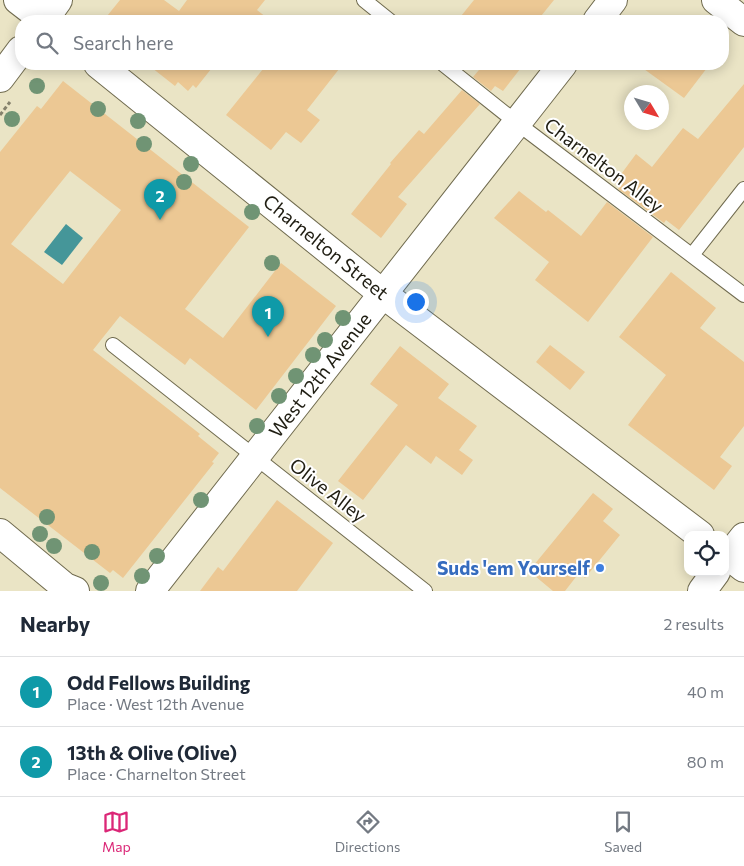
<!DOCTYPE html>
<html lang="en">
<head>
<meta charset="utf-8">
<style>
	body { margin:0; font-family:Commissioner,sans-serif; background:#f2f2f3; color:#1f2937 }
	.controls { position:absolute; right:15px; bottom:15px; display:grid; overflow:hidden; border-radius:10px; box-shadow:0 2px 12px #0003 }
	.controls button { width:45px; height:45px; display:grid; place-items:center; padding:0; border:0; border-bottom:1px solid #e0e1e3; background:#fff; color:#1f2937; font:25px sans-serif }
	.compass { position:absolute; left:624px; top:85px; width:45px; height:45px; border-radius:50%; background:#fff; box-shadow:0 2px 12px #0003; rotate:128deg }
	.you { position:absolute; left:415px; top:301px; width:18px; height:18px; margin:-12px; border:4px solid #fff; border-radius:50%; background:#1a73e8; box-shadow:0 0 0 8px #1a73e833 }
	.badge { display:grid; place-items:center; width:32px; height:32px; border-radius:50%; background:#db2777; color:#fff; font-size:16px; font-weight:700 }
	.pin { position:absolute; translate:-50% -41px; filter:drop-shadow(0 1px 2px #0008) }
	.pin::after { content:''; position:absolute; top:26px; width:18px; height:15px; background:inherit; clip-path:polygon(0 0,100% 0,50% 100%) }
	.list { margin:0; padding:0; list-style:none }
	h2 { display:flex; justify-content:space-between; align-items:center; height:65px; margin:0; padding:0 20px; font-size:21px }
	h2 small { font-size:16px; font-weight:400; color:#747a83 }
	.list li { display:grid; grid-template-columns:32px 1fr auto; gap:15px; align-items:center; box-sizing:border-box; height:70px; padding:0 20px; border-top:1px solid #e0e1e3 }
	.list b { display:block; font-size:19px; white-space:nowrap }
	.list p { margin:0; font-size:16px; white-space:nowrap; color:#747a83 }
	.list em { font-size:16px; font-style:normal; color:#747a83 }
	.icon { flex:none; width:28px; height:28px; fill:none; stroke:currentColor; stroke-width:2; stroke-linecap:round; stroke-linejoin:round }
	.map { position:relative; flex:none; width:744px; height:591px; overflow:hidden }
	.search { position:absolute; background:#fff; box-shadow:0 2px 12px #0003; left:15px; right:15px; top:15px; height:55px; display:flex; align-items:center; gap:12px; box-sizing:border-box; padding:0 18px; border-radius:20px; color:#747a83; font-size:19px }
	.sheet { height:205px; background:#fff }
	nav { display:flex; justify-content:space-around; align-items:center; box-sizing:border-box; height:70px; border-top:1px solid #e0e1e3; background:#fff; font-size:14px; color:#747a83 }
	nav a { display:grid; justify-items:center; gap:2px }
	nav .on { color:#db2777 }
	.map>svg:first-child { display:block }
	.water { fill:#459699 }
	.building { fill:#ecc894; fill-rule:evenodd }
	.lines { fill:none; stroke-linecap:round; stroke-linejoin:round }
	.service-casing { stroke:#706b4f; stroke-width:16 }
	.minor-casing { stroke:#706b4f; stroke-width:30 }
	.tertiary-casing { stroke:#706b4f; stroke-width:30 }
	.secondary-casing { stroke:#706b4f; stroke-width:30 }
	.path { stroke:#85816c; stroke-width:3; stroke-dasharray:4 2.5; stroke-linecap:butt }
	.service { stroke:#fff; stroke-width:14 }
	.minor { stroke:#fff; stroke-width:28 }
	.tertiary { stroke:#fff; stroke-width:28 }
	.secondary { stroke:#fff; stroke-width:28 }
	.tree { fill:#709474 }
	.shop-dot { fill:#3f7fe0; stroke:#fff; stroke-width:2 }
	.labels { text-anchor:middle; stroke-width:4; stroke-linejoin:round; paint-order:stroke }
	.street-label { font-size:19px; fill:#1f1d12; stroke:#fff }
	.shop-label { font-size:19px; font-weight:bold; fill:#366cbe; stroke:#fff; text-anchor:end }
</style>
</head>
<body>
<div class="map">
<svg width="744" height="591" viewBox="0 0 744 591">
	<rect width="100%" height="100%" fill="#eae4c5"/>
	<path class="water" d="M66,224L83,238L62,265L44,252Z"/>
	<g class="building">
		<path d="M120,0H164L179,11L187,0H265L257,10L271,21H103Z"/>
		<path d="M474,0H554L537,21H457Z"/>
		<path d="M147,64H215L196,88L193,85L188,91L178,82L175,86Z"/>
		<path d="M267,64H343L307,110L320,120L301,143L286,132L271,150L226,115Z"/>
		<path d="M484,64H524L503,91L495,86L491,91L473,77Z"/>
		<path d="M637,64H710L684,98Z"/>
		<path d="M63,81L249,227L185,309L223,338L281,263L336,306L256,410L190,358L185,365L120,316L93,350L200,434L198,436L219,453L212,462L214,463L123,578L113,570L110,573L0,488V152L37,106L41,109ZM70,171L121,210L63,284L11,244Z"/>
		<path d="M744,84V147L679,230L666,220L664,223L618,189L621,185L616,181L636,154L652,167L683,128L698,139Z"/>
		<path d="M462,90L480,104L398,197L407,204L381,238L351,214L391,164L390,163L419,130L424,134Z"/>
		<path d="M519,191L546,212L548,210L581,236L607,202L653,237L588,322L535,280L549,262L494,218Z"/>
		<path d="M671,272L716,308L700,328L744,362V426L720,457L732,466L714,490L628,425L666,375L619,337Z"/>
		<path d="M550,345L585,372L570,390L536,362Z"/>
		<path d="M400,346L449,384L438,398L477,426L459,450L473,460L462,475L436,456L431,464L406,445L363,500L338,481L398,405L370,384Z"/>
		<path d="M593,493L613,509L603,521L620,535L585,578L579,573L565,591H553L529,571Z"/>
		<path d="M277,500L333,543L297,591H200L218,567L223,571Z"/>
	</g>
	<g class="lines">
		<g class="service-casing">
			<g id="service">
				<path d="M364,0L390,21"/>
				<path d="M443,64L517,123L744,295"/>
				<path d="M692,255L744,189"/>
				<path d="M113,345L425,591"/>
			</g>
		</g>
		<g class="minor-casing">
			<g id="minor">
				<path d="M18,0L44,20"/>
				<path d="M716,0L744,22"/>
				<path d="M597,21L613,0"/>
				<path d="M150,591L563,64"/>
			</g>
		</g>
		<g class="tertiary-casing">
			<g id="tertiary">
				<path d="M98,64L383,294L700,535"/>
				<path d="M0,533L65,587L75,591"/>
				<path d="M725,553L744,568"/>
			</g>
		</g>
		<g class="secondary-casing">
			<g id="secondary">
				<path d="M43,21L58,0"/>
				<path d="M0,78L21,50"/>
				<path d="M725,561L744,537"/>
				<path d="M702,591L716,572"/>
			</g>
		</g>
		<path class="path" d="M0,115L10,102"/>
		<use href="#service" class="service"/>
		<use href="#minor" class="minor"/>
		<use href="#tertiary" class="tertiary"/>
		<use href="#secondary" class="secondary"/>
	</g>
	<g class="tree">
		<circle cx="37" cy="86" r="8"/>
		<circle cx="98" cy="109" r="8"/>
		<circle cx="12" cy="119" r="8"/>
		<circle cx="138" cy="121" r="8"/>
		<circle cx="144" cy="144" r="8"/>
		<circle cx="191" cy="164" r="8"/>
		<circle cx="184" cy="182" r="8"/>
		<circle cx="252" cy="212" r="8"/>
		<circle cx="272" cy="263" r="8"/>
		<circle cx="343" cy="318" r="8"/>
		<circle cx="325" cy="340" r="8"/>
		<circle cx="313" cy="355" r="8"/>
		<circle cx="296" cy="376" r="8"/>
		<circle cx="279" cy="396" r="8"/>
		<circle cx="257" cy="426" r="8"/>
		<circle cx="201" cy="500" r="8"/>
		<circle cx="47" cy="517" r="8"/>
		<circle cx="40" cy="534" r="8"/>
		<circle cx="54" cy="546" r="8"/>
		<circle cx="92" cy="552" r="8"/>
		<circle cx="157" cy="556" r="8"/>
		<circle cx="142" cy="576" r="8"/>
		<circle cx="101" cy="583" r="8"/>
	</g>
	<circle class="shop-dot" cx="600" cy="568" r="5"/>
	<g class="labels">
		<g class="street-label">
			<text transform="translate(604 165) rotate(37)" y="7">Charnelton Alley</text>
			<text transform="translate(326 247) rotate(39)" y="7">Charnelton Street</text>
			<text transform="translate(320 375) rotate(-52)" y="7">West 12th Avenue</text>
			<text transform="translate(328 490) rotate(38)" y="7">Olive Alley</text>
		</g>
		<g class="shop-label">
			<text x="590" y="575">Suds 'em Yourself</text>
		</g>
	</g>
</svg>
<div class="controls">
<button><svg class="icon" aria-label="locate" viewBox="0 0 24 24"><circle cx="12" cy="12" r="6"/><path d="M12 2v4M12 18v4M2 12h4M18 12h4"/></svg></button>
</div>
<svg class="compass" viewBox="-18 -18 36 36"><path d="M0-13l5 13h-10z" fill="#e53935"/><path d="M0 13l5-13h-10z" fill="#747a83"/></svg>
<div class="you"></div>
<div class="pin badge" style="left:268px;top:337px;background:#0f9aa8">1</div>
<div class="pin badge" style="left:160px;top:220px;background:#0f9aa8">2</div>
<div class="search"><svg class="icon" aria-label="search" viewBox="0 0 24 24"><circle cx="10" cy="10" r="6"/><path d="M15 15l6 6"/></svg>Search here</div>
</div>
<section class="sheet">
<h2>Nearby<small>2 results</small></h2>
<ul class="list">
<li><span class="badge" style="background:#0f9aa8">1</span><div><b>Odd Fellows Building</b><p>Place · West 12th Avenue</p></div><em>40 m</em></li>
<li><span class="badge" style="background:#0f9aa8">2</span><div><b>13th &amp; Olive (Olive)</b><p>Place · Charnelton Street</p></div><em>80 m</em></li>
</ul>
</section>
<nav>
<a class="on"><svg class="icon" aria-label="map" viewBox="0 0 24 24"><path d="M3 6l6-2 6 2 6-2v14l-6 2-6-2-6 2zM9 4v14M15 6v14"/></svg>Map</a>
<a><svg class="icon" aria-label="directions" viewBox="0 0 24 24"><path d="M12 3l9 9-9 9-9-9zM9 14v-3h6M13 9l2 2-2 2"/></svg>Directions</a>
<a><svg class="icon" aria-label="saved" viewBox="0 0 24 24"><path d="M7 4h10v16l-5-4-5 4z"/></svg>Saved</a>
</nav>
</body>
</html>
